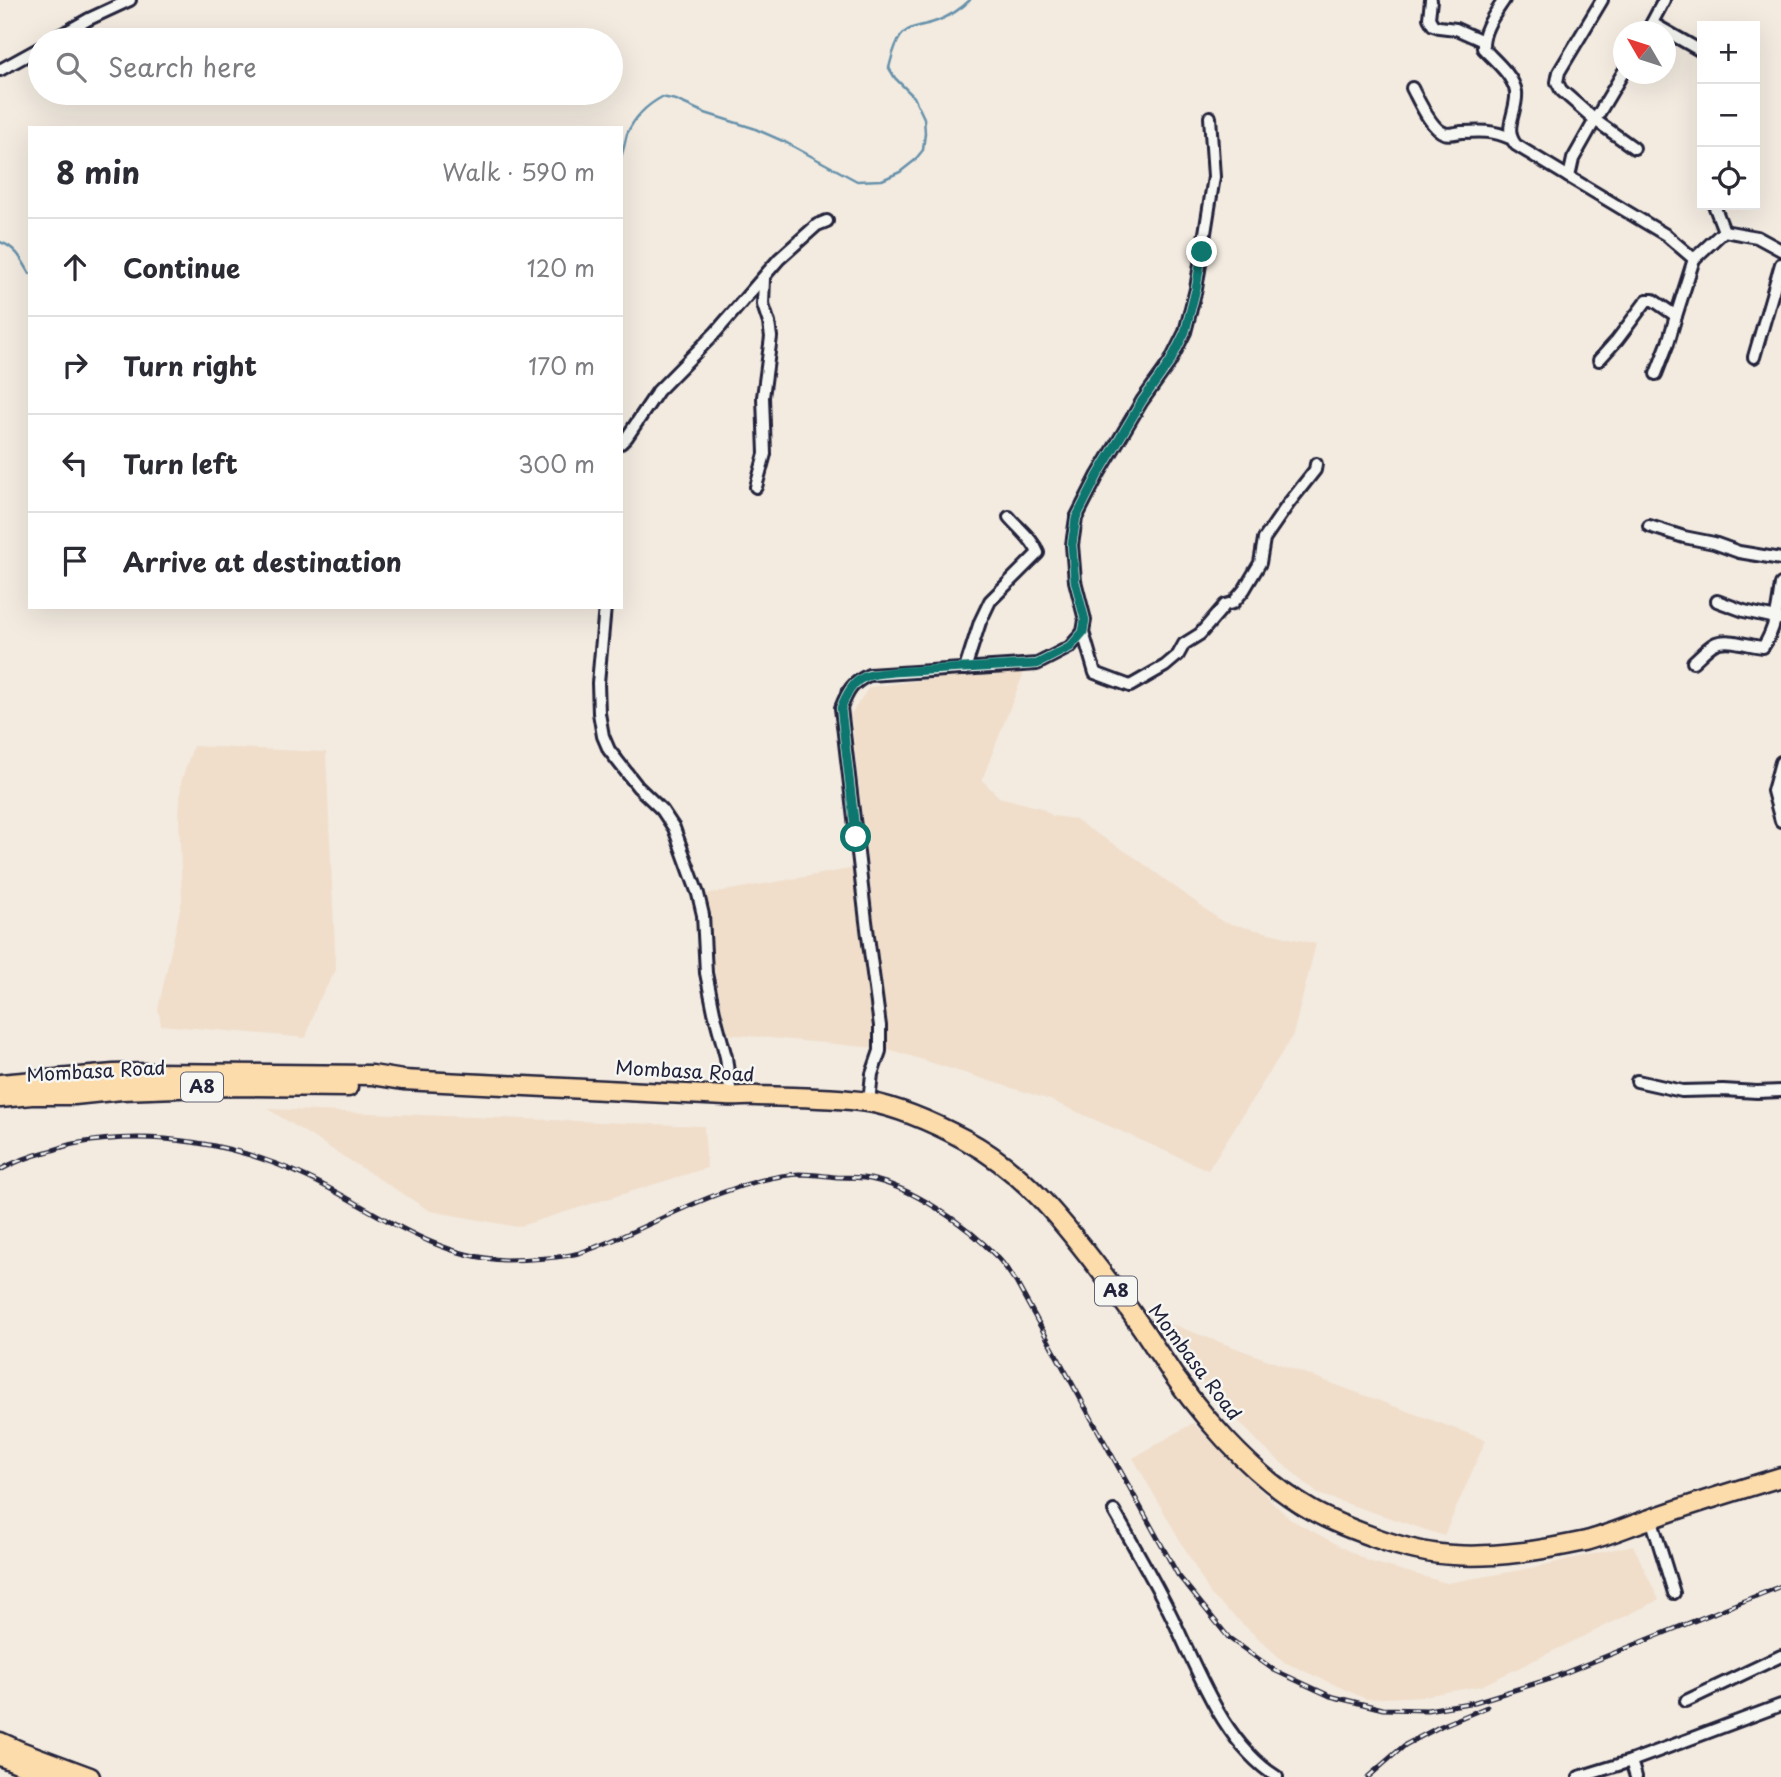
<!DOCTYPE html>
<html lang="en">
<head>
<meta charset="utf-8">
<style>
	body { margin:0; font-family:"Playpen Sans",sans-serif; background:#f7f7f7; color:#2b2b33 }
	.controls { position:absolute; right:21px; top:21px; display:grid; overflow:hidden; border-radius:0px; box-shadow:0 7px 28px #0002 }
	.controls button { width:63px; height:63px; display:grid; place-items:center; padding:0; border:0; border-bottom:2px solid #e1e1e2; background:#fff; color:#2b2b33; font:35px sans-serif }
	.compass { position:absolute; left:1613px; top:21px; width:63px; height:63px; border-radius:50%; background:#fff; box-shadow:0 7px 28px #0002; rotate:309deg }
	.stop { position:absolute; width:21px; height:21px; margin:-16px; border:5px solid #0f766e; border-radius:50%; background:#fff }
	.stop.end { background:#0f766e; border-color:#fff; box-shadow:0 2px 7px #0008 }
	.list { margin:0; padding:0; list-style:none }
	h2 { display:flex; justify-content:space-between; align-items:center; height:91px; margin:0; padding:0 28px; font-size:30px }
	h2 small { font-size:23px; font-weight:400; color:#7c7c81 }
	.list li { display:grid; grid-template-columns:46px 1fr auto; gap:21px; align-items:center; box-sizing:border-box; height:98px; padding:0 28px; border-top:2px solid #e1e1e2 }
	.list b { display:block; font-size:26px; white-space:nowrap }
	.list em { font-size:23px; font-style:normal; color:#7c7c81 }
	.icon { flex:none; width:38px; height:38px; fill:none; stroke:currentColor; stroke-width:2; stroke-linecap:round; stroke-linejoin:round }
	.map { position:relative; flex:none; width:1781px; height:1777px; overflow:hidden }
	.search { position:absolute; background:#fff; box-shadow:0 7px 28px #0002; left:28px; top:28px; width:595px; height:77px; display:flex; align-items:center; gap:18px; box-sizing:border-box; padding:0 24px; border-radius:38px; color:#7c7c81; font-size:26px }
	.panel { position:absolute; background:#fff; box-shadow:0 7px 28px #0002; left:28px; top:126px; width:595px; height:483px; border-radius:0px }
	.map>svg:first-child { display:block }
	.built { fill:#f0decb }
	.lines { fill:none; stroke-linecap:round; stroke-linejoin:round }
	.stream { stroke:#6691ab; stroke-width:2.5 }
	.minor-casing { stroke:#22223b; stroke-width:16 }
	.trunk-casing { stroke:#22223b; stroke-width:23 }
	.minor { stroke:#f6f6f2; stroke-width:10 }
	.trunk { stroke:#fddcac; stroke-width:18 }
	.rail-casing { stroke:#22223b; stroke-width:5 }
	.rail { stroke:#f6f6f2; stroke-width:2.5; stroke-dasharray:8; stroke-linecap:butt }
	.route { stroke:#0f766e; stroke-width:9 }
	.labels { text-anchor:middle; stroke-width:5; stroke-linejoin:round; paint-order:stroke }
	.shield { fill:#f6f6f2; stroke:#626272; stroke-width:2 }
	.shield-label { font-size:18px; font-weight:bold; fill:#22223b }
	.street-label { font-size:19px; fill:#22223b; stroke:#f6f6f2 }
</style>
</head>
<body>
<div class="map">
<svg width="1781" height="1777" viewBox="0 0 1781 1777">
	<rect width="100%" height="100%" fill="#f3ebe0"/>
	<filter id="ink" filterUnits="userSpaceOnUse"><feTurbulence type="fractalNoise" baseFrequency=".0143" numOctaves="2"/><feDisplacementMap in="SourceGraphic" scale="14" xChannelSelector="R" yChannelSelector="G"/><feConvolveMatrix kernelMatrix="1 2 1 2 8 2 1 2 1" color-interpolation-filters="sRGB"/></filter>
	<g filter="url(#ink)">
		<g class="built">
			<path d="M1026,667L982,780L999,797L1041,808L1053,816L1076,819L1083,825L1133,856L1223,922L1316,944L1293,1035L1208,1170L1050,1100L888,1049L851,714L869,687Z"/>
			<path d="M193,746L326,752L336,970L317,1004L306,1038L161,1025L158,1009L182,900L179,818L181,782Z"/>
			<path d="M855,868L876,1048L726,1034L701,895Z"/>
			<path d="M268,1109L704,1126L707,1168L517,1227L430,1211Z"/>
			<path d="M1171,1324L1486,1440L1444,1536L1318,1494L1264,1448L1198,1378L1164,1332Z"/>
			<path d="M1193,1423L1290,1519L1368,1561L1447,1583L1521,1570L1633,1545L1659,1600L1481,1686L1424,1696L1366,1699L1284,1662L1211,1595L1133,1458Z"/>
		</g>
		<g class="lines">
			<g class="stream">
				<path d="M621,157C624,149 625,141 627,134C634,118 647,105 662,97L676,100L705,113L753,128L785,142L857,181L882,180L900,172L914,161L923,150L925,133L924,118L914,97L895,78L889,68C892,57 894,45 901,36C909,25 925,26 937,21C950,16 960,10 970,0"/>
				<path d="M0,242C16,247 22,260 30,274"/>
			</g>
			<g class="minor-casing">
				<g id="minor">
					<path d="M1431,0L1429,18L1433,25L1439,27L1456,29L1483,41"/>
					<path d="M1504,0C1495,14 1482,30 1483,48C1494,60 1513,75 1516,92C1518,111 1502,128 1516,145L1569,177"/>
					<path d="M1602,0L1559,72L1557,82L1561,90L1595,120L1573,159L1569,177L1666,235L1694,259L1724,231L1757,237L1781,250"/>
					<path d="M1652,23L1701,51"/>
					<path d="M1647,32L1664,0"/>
					<path d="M52,40L89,19L130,0"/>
					<path d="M0,70L40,48"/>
					<path d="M1624,71L1595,120L1634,148"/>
					<path d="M1412,88C1418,99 1431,129 1444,133C1448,135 1456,133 1461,132C1479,131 1493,130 1510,138"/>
					<path d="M1714,205L1724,231"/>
					<path d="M1754,357L1781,264"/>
					<path d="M1599,360L1617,340L1647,300H1653L1676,316L1694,259"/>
					<path d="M1656,374L1668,343L1676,316"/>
					<path d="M621,443L627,437L658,391L716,332L779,259L817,225L827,221"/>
					<path d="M756,487L765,454L763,397L771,337L769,323L763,305L764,278"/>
					<path d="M1649,526L1684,537L1714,543L1739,552L1781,559"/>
					<path d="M1717,601L1744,611L1781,619"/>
					<path d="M605,607L598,683L599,713L603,736L609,750L638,787L662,810L674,828L698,894L703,915L706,973L714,1012L726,1057L731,1096"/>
					<path d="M1083,632L1095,673L1130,686L1165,666L1178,655L1184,644L1200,634L1225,605L1233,603L1244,590L1260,563L1264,539L1289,503L1315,470L1316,464"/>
					<path d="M1693,662C1700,656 1707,648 1714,644C1727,637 1749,646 1763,647C1776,628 1778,606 1781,584"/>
					<path d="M965,669L980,622L990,601L1038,553C1033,539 1019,529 1009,517"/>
					<path d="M1781,762L1773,791L1781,821"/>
					<path d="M1637,1081L1682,1091L1723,1090L1757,1092L1781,1091"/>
					<path d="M869,1102L872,1074L880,1051V1026L866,921L841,708C848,690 852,683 869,675L1037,664L1070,647L1083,632L1085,620L1075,581L1072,545L1076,518L1098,475L1142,401L1170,362L1185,332L1196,289L1214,177L1210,117"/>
					<path d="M1114,1511C1133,1544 1152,1577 1169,1611C1197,1667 1222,1743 1277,1777"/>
					<path d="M1651,1518L1674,1593"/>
					<path d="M1686,1701L1781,1656"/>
					<path d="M1631,1761L1636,1777"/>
					<path d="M1579,1777L1631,1761L1781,1705"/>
				</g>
			</g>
			<g class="trunk-casing">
				<g id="trunk">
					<path d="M0,1084L114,1074L149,1073L372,1075L403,1080C511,1085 619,1090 726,1096C737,1097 747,1095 758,1096C794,1097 832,1097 868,1102C901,1108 934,1123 964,1139C1022,1170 1060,1218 1099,1269C1120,1296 1140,1324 1158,1352C1195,1410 1251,1476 1311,1510C1332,1522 1354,1530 1376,1538C1401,1547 1426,1554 1453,1555C1497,1558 1543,1550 1586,1541C1609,1535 1631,1525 1653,1518C1695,1503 1738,1490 1781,1477"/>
					<path d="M0,1098L32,1095H74L122,1090L234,1086L348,1087"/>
					<path d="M0,1742L20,1751L90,1777"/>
					<path d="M0,1756L53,1777"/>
				</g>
			</g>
			<use href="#minor" class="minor"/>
			<use href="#trunk" class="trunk"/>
			<g class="rail-casing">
				<g id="rail">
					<path d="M0,1170C14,1162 31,1156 46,1152C55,1150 64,1146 73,1144C152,1129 236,1143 309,1178C372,1208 432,1257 505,1260C523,1260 565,1258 582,1252C630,1236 675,1209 724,1192C745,1184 776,1175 799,1174C811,1174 825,1176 837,1177C848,1177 860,1177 870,1179C912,1187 967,1225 996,1256C1004,1263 1009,1273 1016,1282L1178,1575L1229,1638L1274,1670L1330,1696L1383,1709L1427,1710L1475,1702L1547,1680L1781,1586"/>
					<path d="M1368,1777L1405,1745L1441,1726L1487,1707"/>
				</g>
			</g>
			<use href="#rail" class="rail"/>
		</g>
	</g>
	<g class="lines" filter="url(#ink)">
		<path class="route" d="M856,837L841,708C853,677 862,675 893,672L1037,664L1070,647L1083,632L1085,620L1075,581L1072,545L1076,518L1098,475L1142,401L1170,362L1185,332L1196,289L1202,252"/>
	</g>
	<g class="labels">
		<g class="shield">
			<rect x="181" y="1072.5" width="42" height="29" rx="5"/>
			<rect x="1095" y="1276.5" width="42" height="29" rx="5"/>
		</g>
		<g class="shield-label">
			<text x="202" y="1093">A8</text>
			<text x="1116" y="1297">A8</text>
		</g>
		<g class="street-label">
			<text transform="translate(96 1071) rotate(-3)" y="7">Mombasa Road</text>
			<text transform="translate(685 1071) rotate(3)" y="7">Mombasa Road</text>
			<text transform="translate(1195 1362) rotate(53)" y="7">Mombasa Road</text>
		</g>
	</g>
</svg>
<div class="controls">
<button>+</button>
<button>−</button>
<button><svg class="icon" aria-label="locate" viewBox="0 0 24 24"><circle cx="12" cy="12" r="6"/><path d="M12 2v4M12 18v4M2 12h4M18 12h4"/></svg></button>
</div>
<svg class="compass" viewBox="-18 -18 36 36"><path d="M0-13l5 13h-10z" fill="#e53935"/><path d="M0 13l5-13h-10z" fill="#7c7c81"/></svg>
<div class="stop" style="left:856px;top:837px"></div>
<div class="stop end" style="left:1202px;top:252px"></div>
<div class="search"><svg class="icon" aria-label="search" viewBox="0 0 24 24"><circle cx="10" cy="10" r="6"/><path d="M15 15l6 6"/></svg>Search here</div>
<section class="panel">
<h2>8 min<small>Walk · 590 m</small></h2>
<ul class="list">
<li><svg class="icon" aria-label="ahead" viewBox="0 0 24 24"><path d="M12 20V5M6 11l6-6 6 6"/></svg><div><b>Continue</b></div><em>120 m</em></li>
<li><svg class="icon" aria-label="right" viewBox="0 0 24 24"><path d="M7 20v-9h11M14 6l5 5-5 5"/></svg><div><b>Turn right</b></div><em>170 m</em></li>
<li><svg class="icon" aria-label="left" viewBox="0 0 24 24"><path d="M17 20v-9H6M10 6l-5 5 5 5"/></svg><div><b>Turn left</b></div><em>300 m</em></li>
<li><svg class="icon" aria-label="arrive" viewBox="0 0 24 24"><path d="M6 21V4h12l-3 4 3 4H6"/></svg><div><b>Arrive at destination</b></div></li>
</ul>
</section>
</div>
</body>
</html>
